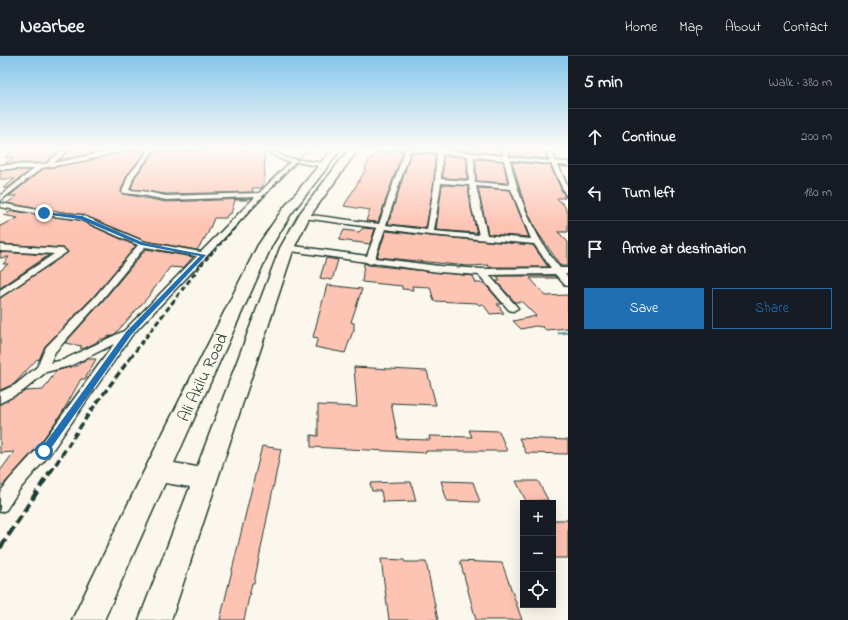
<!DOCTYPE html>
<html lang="en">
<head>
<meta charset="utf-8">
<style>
	body { margin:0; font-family:"Indie Flower",sans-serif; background:#20242c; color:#f1f3f6 }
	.controls { position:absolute; right:12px; bottom:12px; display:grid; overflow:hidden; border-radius:0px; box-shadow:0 4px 16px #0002 }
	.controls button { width:36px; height:36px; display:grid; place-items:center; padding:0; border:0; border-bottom:1px solid #363941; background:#171b24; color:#f1f3f6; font:20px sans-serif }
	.stop { position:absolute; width:12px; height:12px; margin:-9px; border:3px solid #1f6fb2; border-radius:50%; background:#fff }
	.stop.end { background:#1f6fb2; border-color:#fff; box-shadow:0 1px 4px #0008 }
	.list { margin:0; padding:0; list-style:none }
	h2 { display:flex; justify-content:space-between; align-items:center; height:52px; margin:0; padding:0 16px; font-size:17px }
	h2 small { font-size:13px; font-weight:400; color:#9ea1a6 }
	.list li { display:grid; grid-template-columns:26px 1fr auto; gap:12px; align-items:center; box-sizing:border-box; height:56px; padding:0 16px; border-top:1px solid #363941 }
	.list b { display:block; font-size:15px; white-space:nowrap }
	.list em { font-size:13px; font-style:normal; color:#9ea1a6 }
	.actions { display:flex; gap:8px; padding:12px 16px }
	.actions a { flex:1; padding:9px 0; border:1px solid #1f6fb2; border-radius:0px; text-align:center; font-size:14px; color:#1f6fb2 }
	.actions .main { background:#1f6fb2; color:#fff }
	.icon { flex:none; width:22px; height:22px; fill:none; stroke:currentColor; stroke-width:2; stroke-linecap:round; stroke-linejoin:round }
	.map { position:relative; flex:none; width:568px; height:564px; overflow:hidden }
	header { display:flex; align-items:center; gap:24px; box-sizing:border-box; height:56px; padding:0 20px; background:#171b24; border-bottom:1px solid #363941 }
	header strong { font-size:19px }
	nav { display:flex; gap:22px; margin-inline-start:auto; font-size:14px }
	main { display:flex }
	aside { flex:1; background:#171b24 }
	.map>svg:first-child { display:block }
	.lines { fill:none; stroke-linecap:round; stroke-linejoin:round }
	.stream { stroke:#639fa4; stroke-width:3 }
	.building { fill:#fdc3b3; stroke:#1f3d34 }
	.minor-casing { stroke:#1f3d34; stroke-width:3 }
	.primary-casing { stroke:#1f3d34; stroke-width:3 }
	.minor { fill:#fbf7ec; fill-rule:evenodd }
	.primary { fill:#fbf7ec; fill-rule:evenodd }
	.rail-far4 { stroke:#1f3d34; stroke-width:1.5; stroke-dasharray:3.5 1.5; stroke-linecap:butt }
	.rail-far3 { stroke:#1f3d34; stroke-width:2; stroke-dasharray:4.5 2; stroke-linecap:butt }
	.rail-far2 { stroke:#1f3d34; stroke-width:3; stroke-dasharray:5.5 3; stroke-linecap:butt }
	.rail-far1 { stroke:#1f3d34; stroke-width:3.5; stroke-dasharray:7 3.5; stroke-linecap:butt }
	.rail { stroke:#1f3d34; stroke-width:4.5; stroke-dasharray:10 4.5; stroke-linecap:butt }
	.route { fill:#1f6fb2 }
	.labels { text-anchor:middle; stroke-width:3; stroke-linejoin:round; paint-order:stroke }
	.street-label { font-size:17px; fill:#1f3d34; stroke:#fbf7ec }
</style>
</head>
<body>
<header>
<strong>Nearbee</strong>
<nav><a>Home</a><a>Map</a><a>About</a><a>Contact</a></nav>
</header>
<main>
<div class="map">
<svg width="568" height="564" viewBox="0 0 568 564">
	<rect width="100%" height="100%" fill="#fbf7ec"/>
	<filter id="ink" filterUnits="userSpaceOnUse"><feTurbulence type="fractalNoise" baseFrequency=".025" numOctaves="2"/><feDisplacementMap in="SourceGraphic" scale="8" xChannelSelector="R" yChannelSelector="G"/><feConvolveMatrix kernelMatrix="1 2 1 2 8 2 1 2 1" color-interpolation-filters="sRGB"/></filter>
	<g filter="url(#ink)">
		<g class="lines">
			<path class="stream" d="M559,277L568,276"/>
		</g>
		<g class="building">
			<path d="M16,92H62L45,107H5L14,101L5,102Z"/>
			<path d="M71,92H96L112,93L59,104Z"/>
			<path d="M444,92H501V98L444,93Z"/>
			<path d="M510,92H543L548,103L510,100Z"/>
			<path d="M257,93L264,96L265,122L262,132H252L253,136L166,138L131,133L135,121L155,96Z"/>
			<path d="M395,93L403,95L378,166L366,165L370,154L344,150L366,113H365L370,102H373L376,95L394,97Z"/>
			<path d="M128,95H146L127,119L121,135L123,138L166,146L247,143V144H235L231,158H228L226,162H214L208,177L197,194L145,185L81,158L44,154L7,147L17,140H9L43,113L82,106Z"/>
			<path d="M411,97L435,98L434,125L426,172L388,168Z"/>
			<path d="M443,100L467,101V123L443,122Z"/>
			<path d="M476,103L503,105L508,127L476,125Z"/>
			<path d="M512,106L550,109L564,139L566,141H563L565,142H556L564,149L568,158V176H558L568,186V210H561L536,174L524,147Z"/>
			<path d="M0,114H30L6,134L7,132H3L15,123H0Z"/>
			<path d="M442,129L468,130L471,152L477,177L436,174Z"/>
			<path d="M478,132L510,134L529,181L488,178Z"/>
			<path d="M12,155L79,164L136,190L93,241L45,290L39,304L37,303L14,328L0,334V242L68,196L63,192L0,188V170L18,162L3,159Z"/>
			<path d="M363,172L375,173L370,188L339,184L344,174L359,176Z"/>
			<path d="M386,175L430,180L533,189L548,211H489L488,209L468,210L377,201Z"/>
			<path d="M146,193L193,201L183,212L170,211L148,241L115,278L103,283H100L97,286L83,293L80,292L82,290L65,287L101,247Z"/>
			<path d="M0,196L49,199L0,232V215L8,208H3L9,201L0,202Z"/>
			<path d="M326,202L338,204L332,224L320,222Z"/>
			<path d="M364,207L369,209L473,220L476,227H484L502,248H497L504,257L490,258L483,248L479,249L477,247L434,245L430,231L412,230L413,234L402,233V230L362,226Z"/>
			<path d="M497,220H554L557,222H530L546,240L568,239V272L546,274L543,271L535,270L521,273L513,265L536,260L522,246H515L496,225H500Z"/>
			<path d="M327,229L362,233L351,266L354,267V275H353L345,297L315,291L318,282L313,281Z"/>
			<path d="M88,303H96L85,323H81L62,357L38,390L3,429H0V415L14,396L0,397V348L25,335L43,334L56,315L73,310H78L80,307Z"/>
			<path d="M354,311L427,315L436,349L391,347L398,383L430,384L429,380L472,381L469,374L499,375L507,395H426V397L311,391V379L318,380V349L357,351Z"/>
			<path d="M519,382L568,384V398L526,397Z"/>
			<path d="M262,390L281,393L254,527H252L244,564H220Z"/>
			<path d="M441,425L473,426L480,446L447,445Z"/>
			<path d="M516,425H538L548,444L526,445Z"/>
			<path d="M400,426H411L416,445L383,446L381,435H372L370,427Z"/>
			<rect x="553" y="464" width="15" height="38"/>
			<path d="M381,503L404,504L405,506H426L438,564H389Z"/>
			<path d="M460,505L502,507L522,564H476Z"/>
		</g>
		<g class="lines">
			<g class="minor-casing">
				<g id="minor">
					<path d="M0,92H11L0,95Z"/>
					<path d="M64,92H70L54,107L124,92H190L187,94H154L134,120L129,134L142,135L166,140L259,137L290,106L282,104L261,92H268L286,102L324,107L327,109L324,111L296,106L132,279L49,399L19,434L6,454L0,456V436L9,424L39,391L114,288L70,310L46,316L23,335L0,347V336L15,329L37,311L46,291L94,242L138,189L79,163L44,159L0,151V147L44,155L81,159L145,186L201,196L255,141L166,144L142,139L123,137L122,136L128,120L149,94L131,93L82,105L42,112L0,145V140L34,113H0V109L46,108ZM145,191L197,200L124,275L63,304L50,307L55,296L100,246Z"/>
					<path d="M396,92L437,94V92H443V94L503,100L502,92H508L509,101L550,105L544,92H550L556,105L568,106V110L558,109L568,131V140L565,138L551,108L510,104C519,143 534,181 560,212H568V218H565L568,221V230L565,229L555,218L489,219L518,252L513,255L509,254L479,219L439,216L373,207L370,208L366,206L284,194L283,192L287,189L367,200L377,172L304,162L300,160L304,158L379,168L405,94ZM410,95L437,97L435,125L427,174L386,169ZM442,98L468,100L469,125L441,123ZM474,101L504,104L510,129L475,126ZM441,127L469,129L472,152L479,179L434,175ZM476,130L511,133L531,183L487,179ZM385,173L430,179L534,188L551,212L482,213L439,210L375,202Z"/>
					<path d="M0,189L63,193L67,196L0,241V234L54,198L0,195Z"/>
				</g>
			</g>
			<g class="primary-casing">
				<path id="primary" d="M333,92H342L291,158L272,189L174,407L197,411L280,192L300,157L350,92H359L310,160L294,192L171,564H139L190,431L165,427L104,564H72L148,407L258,189L282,154Z"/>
			</g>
			<use href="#minor" class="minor"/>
			<use href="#primary" class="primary"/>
			<path class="rail-far4" d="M259,145L309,92"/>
			<path class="rail-far3" d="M197,214L260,144"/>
			<path class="rail-far2" d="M130,302L198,213"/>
			<path class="rail-far1" d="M50,417L90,356L131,301"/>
			<path class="rail" d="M0,492L50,416"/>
		</g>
	</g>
	<linearGradient id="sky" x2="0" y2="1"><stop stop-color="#85c6eb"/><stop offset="0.54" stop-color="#fdfbf6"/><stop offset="1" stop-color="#fdfbf6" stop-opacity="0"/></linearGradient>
	<rect width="568" height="171" fill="url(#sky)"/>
	<path class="route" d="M44,156L82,160L144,187L206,199L131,279L47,398H41L40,395L41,393L126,276L200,200L141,189L80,163L43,158Z"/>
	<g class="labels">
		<g class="street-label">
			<text transform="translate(202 321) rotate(-65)" y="6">Ali Akilu Road</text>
		</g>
	</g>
</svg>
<div class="controls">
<button>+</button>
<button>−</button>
<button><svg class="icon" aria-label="locate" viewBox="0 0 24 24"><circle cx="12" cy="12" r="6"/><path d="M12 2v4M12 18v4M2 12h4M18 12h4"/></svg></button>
</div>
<div class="stop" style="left:44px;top:395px"></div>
<div class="stop end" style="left:44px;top:157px"></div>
</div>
<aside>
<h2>5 min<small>Walk · 380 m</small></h2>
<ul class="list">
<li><svg class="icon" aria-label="ahead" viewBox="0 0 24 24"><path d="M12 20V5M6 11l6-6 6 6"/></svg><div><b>Continue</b></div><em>200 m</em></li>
<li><svg class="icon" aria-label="left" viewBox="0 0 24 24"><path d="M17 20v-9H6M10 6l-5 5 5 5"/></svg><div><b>Turn left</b></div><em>180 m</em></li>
<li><svg class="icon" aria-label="arrive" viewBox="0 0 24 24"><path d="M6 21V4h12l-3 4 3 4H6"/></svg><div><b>Arrive at destination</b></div></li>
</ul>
<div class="actions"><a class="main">Save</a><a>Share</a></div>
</aside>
</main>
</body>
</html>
